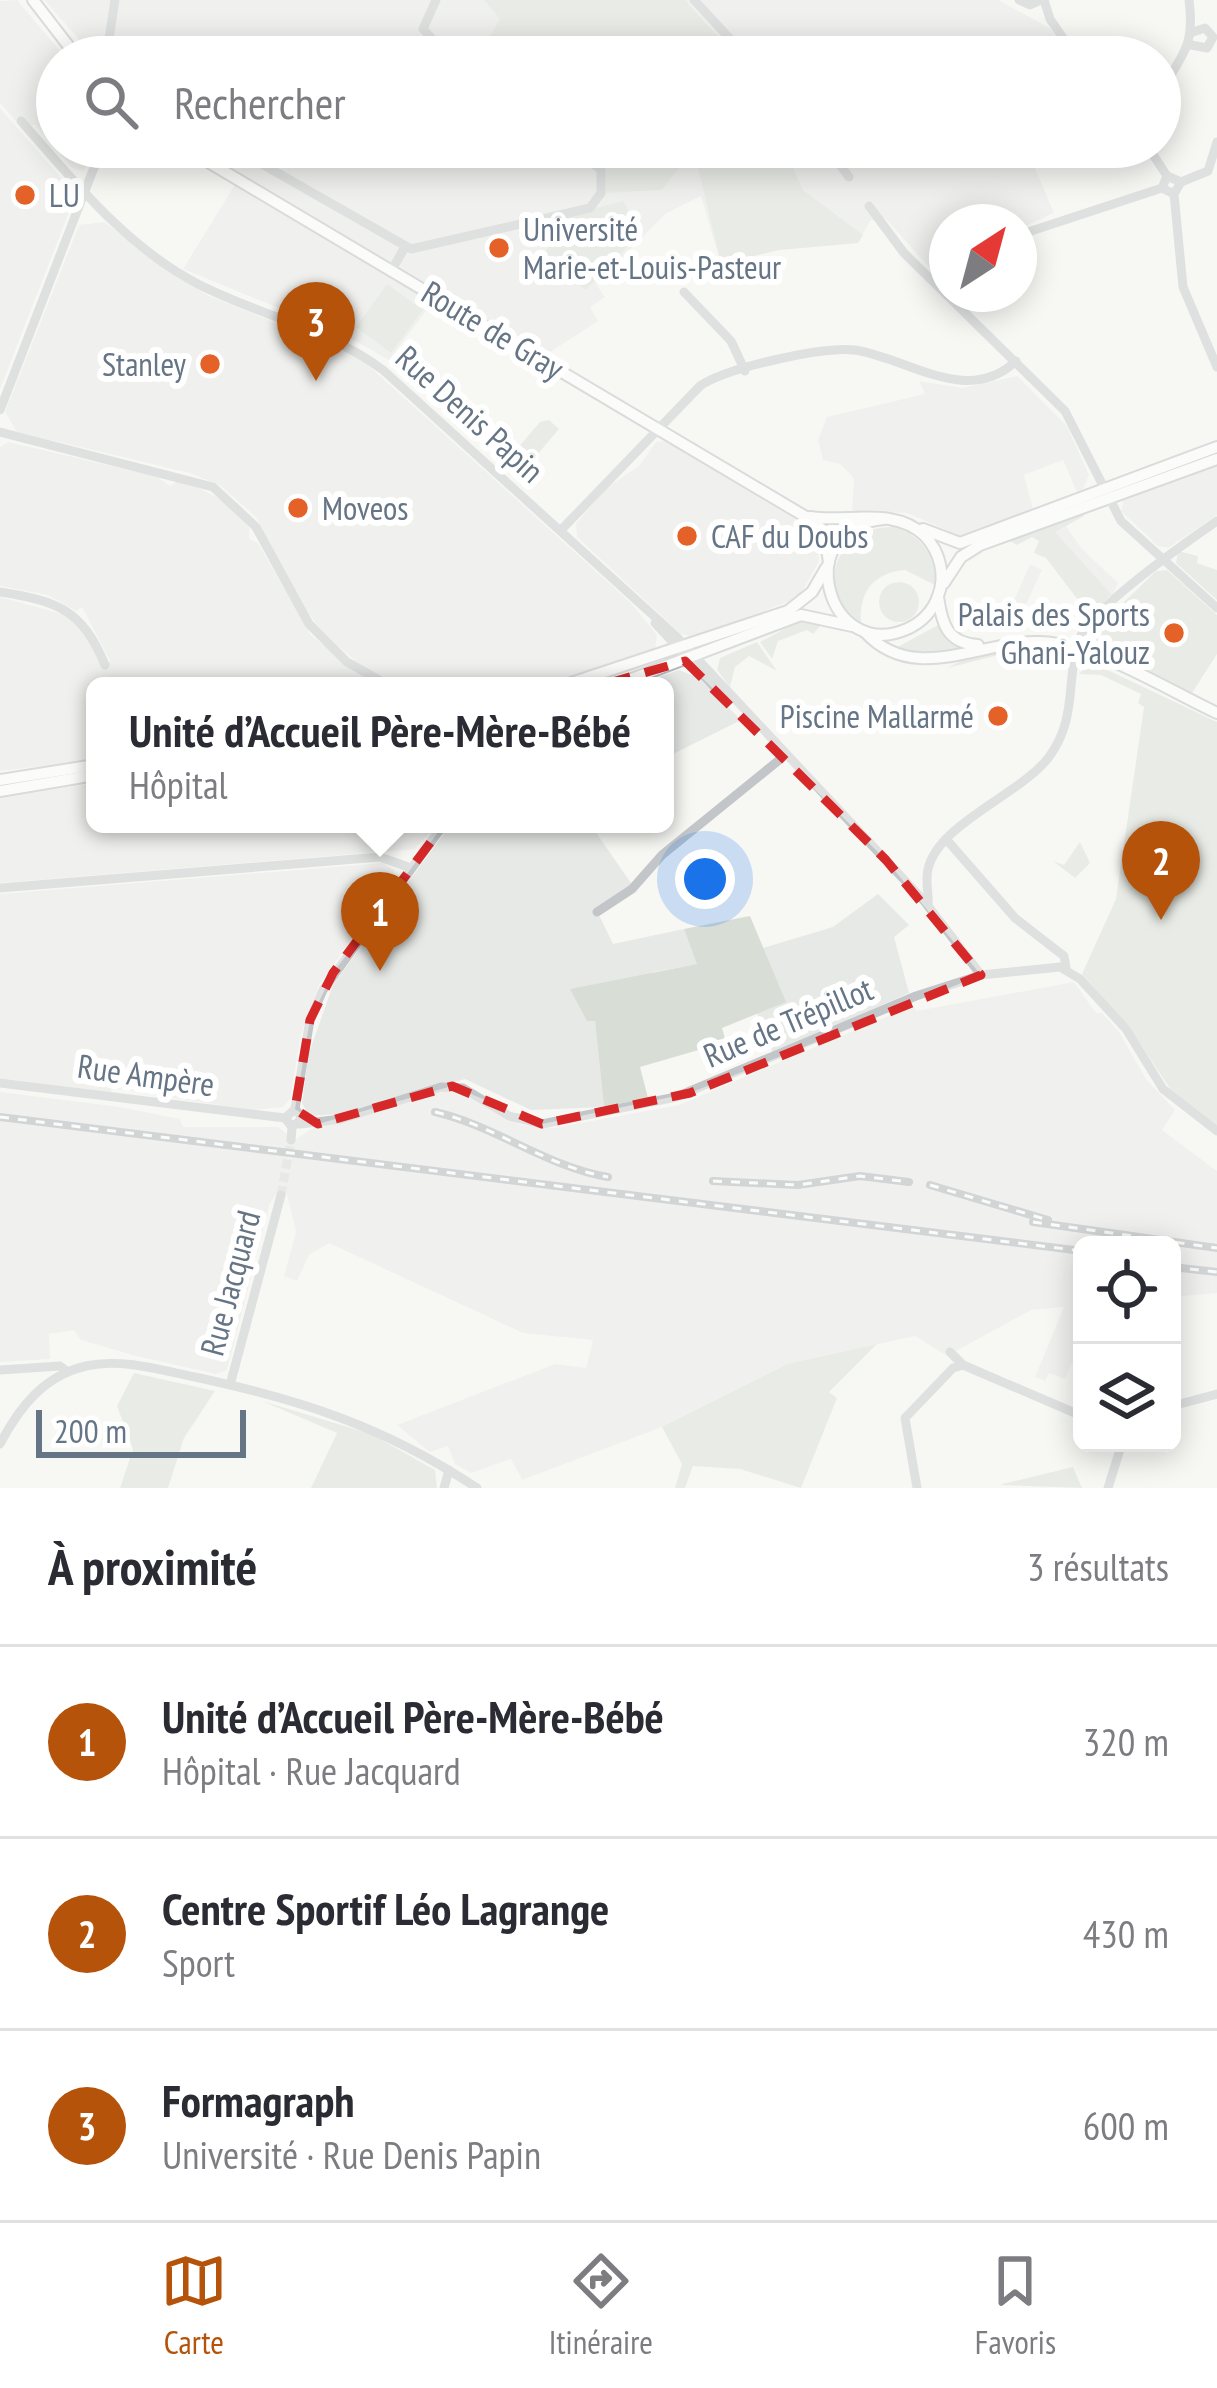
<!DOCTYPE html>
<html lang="fr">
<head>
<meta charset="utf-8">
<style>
	body { margin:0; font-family:"PT Sans Narrow",sans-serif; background:#f2f2f3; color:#2b2b33 }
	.controls { position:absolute; right:36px; bottom:36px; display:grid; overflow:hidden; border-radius:18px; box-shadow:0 6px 30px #0003 }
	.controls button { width:108px; height:108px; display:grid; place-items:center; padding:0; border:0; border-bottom:3px solid #e1e1e2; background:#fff; color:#2b2b33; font:60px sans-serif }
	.compass { position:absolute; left:929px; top:204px; width:108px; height:108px; border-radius:50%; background:#fff; box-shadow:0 6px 30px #0003; rotate:36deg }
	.scale { position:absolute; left:36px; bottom:30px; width:210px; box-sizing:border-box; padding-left:12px; border:6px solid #667585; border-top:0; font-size:33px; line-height:42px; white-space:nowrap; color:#667585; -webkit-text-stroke:9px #fff; paint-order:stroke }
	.you { position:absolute; left:705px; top:879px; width:42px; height:42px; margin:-30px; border:9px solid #fff; border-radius:50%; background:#1a73e8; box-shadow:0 0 0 18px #1a73e833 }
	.badge { display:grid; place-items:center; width:78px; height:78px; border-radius:50%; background:#b45309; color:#fff; font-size:39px; font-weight:700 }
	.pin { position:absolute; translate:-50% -99px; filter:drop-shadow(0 3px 6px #0008) }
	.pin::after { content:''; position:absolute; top:63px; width:42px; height:36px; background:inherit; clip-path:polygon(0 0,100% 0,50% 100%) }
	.popup { position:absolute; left:86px; top:677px; width:588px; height:156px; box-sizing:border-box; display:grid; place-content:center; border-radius:18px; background:#fff; filter:drop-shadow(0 3px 9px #0005); font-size:39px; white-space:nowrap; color:#7c7c81 }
	.popup b { font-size:45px; color:#2b2b33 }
	.popup::after { content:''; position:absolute; left:50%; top:100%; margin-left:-24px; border:24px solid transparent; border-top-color:#fff }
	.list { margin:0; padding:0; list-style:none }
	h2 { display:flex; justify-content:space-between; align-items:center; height:156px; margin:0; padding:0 48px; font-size:51px }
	h2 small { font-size:39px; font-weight:400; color:#7c7c81 }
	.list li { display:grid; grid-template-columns:78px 1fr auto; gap:36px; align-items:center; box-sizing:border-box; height:192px; padding:0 48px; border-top:3px solid #e1e1e2 }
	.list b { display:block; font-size:45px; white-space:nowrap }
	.list p { margin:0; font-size:39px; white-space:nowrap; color:#7c7c81 }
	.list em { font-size:39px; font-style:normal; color:#7c7c81 }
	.icon { flex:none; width:66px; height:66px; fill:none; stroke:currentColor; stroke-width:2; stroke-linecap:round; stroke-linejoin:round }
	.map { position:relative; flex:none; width:1217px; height:1488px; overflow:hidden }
	.search { position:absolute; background:#fff; box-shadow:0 6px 30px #0003; left:36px; right:36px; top:36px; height:132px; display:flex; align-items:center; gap:30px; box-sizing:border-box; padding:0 42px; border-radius:66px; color:#7c7c81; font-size:45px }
	.sheet { height:732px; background:#fff }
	nav { display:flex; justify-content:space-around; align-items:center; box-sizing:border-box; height:168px; border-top:3px solid #e1e1e2; background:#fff; font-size:33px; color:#7c7c81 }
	nav a { display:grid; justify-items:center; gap:6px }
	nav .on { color:#b45309 }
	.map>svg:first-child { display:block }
	.built { fill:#e7e9e7 }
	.green { fill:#d8ded5 }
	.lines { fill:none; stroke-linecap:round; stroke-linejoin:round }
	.minor-tunnel { stroke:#d3d6d8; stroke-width:9; stroke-dasharray:9 4.5; stroke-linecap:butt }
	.major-casing { stroke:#b5b9bd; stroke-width:14 }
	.minor { stroke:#c2c6c9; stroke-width:9 }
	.major { stroke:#fff; stroke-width:10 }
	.rail-casing { stroke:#a5aab0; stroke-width:8 }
	.rail { stroke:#fff; stroke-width:3; stroke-dasharray:9; stroke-linecap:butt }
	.marked { fill:none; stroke:#d62828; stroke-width:9; stroke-dasharray:24 15; stroke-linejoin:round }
	.poi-dot { fill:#e46127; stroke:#fff; stroke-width:4.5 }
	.labels { text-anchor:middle; stroke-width:12; stroke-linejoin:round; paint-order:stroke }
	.poi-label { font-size:33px; fill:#667585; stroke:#fff; text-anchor:start }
	.street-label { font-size:33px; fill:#667585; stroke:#fff }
</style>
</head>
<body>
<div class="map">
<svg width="1217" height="1488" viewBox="0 0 1217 1488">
	<rect width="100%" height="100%" fill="#f7f7f4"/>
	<g class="built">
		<path d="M17,0L65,57H57V147H95L84,171L72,168L35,124L23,129L0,103V1Z"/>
		<path d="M44,0H998L1050,28L1069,57H95Z"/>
		<path d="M0,108L69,187L73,202L0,389Z"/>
		<path d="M194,147H1026L1054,213L1019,229V222H947V273L937,276L885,218L870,221L858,243L779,250L721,264L701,196L665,214L596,284L605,297L590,307L598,321L547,354Z"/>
		<path d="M236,183L432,303L389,360L345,335L183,269Z"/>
		<path d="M104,222L205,294L359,357L631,603L657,635L655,652L531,686L399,685L358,663L322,632L297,597L256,517L221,486L190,473L17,432L5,412L79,225Z"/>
		<path d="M1017,376L1067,426L1089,475L1083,489L1077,492L1063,460L1024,475L1033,509L962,537L907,513L852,511L854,478L840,464L823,460L818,440L827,417L925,394L919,381L962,388Z"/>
		<path d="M666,441L816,532L819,561L799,597L696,638L681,634L577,537L576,524L605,489L639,466L656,442Z"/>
		<path d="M8,442L156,476L170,486L177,481L197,487L224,501L249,527V539L258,543L311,635L376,686H95V760L0,771V597L66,615L86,634L103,665L110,661L82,607L76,611L48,595L0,586V447Z"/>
		<path d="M1217,464V515L1168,548L1158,546L1121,511L1124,499Z"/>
		<path d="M1065,525L1082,549L1118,583L1111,598L1054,532Z"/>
		<path d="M1030,564L1042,570L1020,617L1009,612Z"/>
		<path d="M679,670L699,678L741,720L665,758V686H634Z"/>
		<path d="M95,783V824H438L414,849L0,883V798Z"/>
		<path d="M451,824H590L633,886L596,909L613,944L684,929L698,964L653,972L595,1020L604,1107L531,1110L465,1079L340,1114L309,1116L302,1103L309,1053L333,985Z"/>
		<path d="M383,863L394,870L393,882L319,985L301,1034L290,1099L283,1107L251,1110L111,1088L112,1093L0,1078V894Z"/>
		<path d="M878,894L909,925L894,937L909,993L773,1054L757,1013L785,1001L763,948L833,927Z"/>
		<path d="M1074,982L1096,1013H1102L1119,1032L1146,1079L1175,1110L1162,1130L1217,1171V1293L1172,1297V1245H1082V1365L1072,1362L1065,1379L1049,1373L1045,1381L1035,1377L1064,1307L1031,1310L947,1356L915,1336L787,1364L662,1427L522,1480L511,1459L471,1473L455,1464L448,1446L430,1452L397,1425L555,1364L586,1368L593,1340L523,1333L329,1243L309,1255L297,1281L284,1276L296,1232L287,1194L278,1192L270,1203L227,1370L216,1374L136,1356L81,1340L74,1330L49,1334L50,1359L0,1362V1092L120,1107L180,1119L183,1127H278L295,1140L311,1129L435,1090L461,1092L520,1125L553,1128L679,1105L914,1005L916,1011Z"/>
	</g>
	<g class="green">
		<path d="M484,0H685L727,47L722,57H450L490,36L500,19Z"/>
		<path d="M575,147H755L784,168H793L803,190L863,235L858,243L779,250L721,264L696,159L682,164L662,190L606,193L604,170Z"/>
		<path d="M623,201L641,232L586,290L536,260L554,242L549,238L553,227L543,221Z"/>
		<path d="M387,284L423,310L391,353L356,327Z"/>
		<path d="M549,420L559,429L531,462L516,450L540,422Z"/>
		<path d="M1081,512L1084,516L1055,532L1111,594L1091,617L1046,558L1034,553L1039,541L1032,537L1017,545L1008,540Z"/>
		<path d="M895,527C923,537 936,556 935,585L905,570C873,573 859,592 861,623C810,590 838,524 895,527Z"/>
		<path d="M1178,551L1198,556L1197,563L1217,570V600L1176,563Z"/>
		<path d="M1167,570L1217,615V654L1192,693L1087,644L1091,634L1156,571Z"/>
		<circle cx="899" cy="602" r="20"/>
		<path d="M797,622L823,623L813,634L807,630L778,641L772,659L760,642Z"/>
		<path d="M938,625L961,649L934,655L894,649Z"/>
		<path d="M757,642L777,671L749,656L735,667L730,687L717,670L720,658Z"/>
		<path d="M1015,649L1060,653L1055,667L1003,654L947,668L973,655Z"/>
		<path d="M1091,662L1217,722V1126L1171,1090L1131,1030L1082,974L1116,899L1144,707L1138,703L1141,694L1101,675L1079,674Z"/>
		<path d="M1080,842L1090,863L1075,878L1053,861L1064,865Z"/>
		<path d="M750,916L786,1002L722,1028L726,1042L640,1067L648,1098L604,1107L595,1021H587L570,989L697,964L684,929Z"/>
		<path d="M877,1344L829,1392L837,1398L801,1488L740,1469L693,1466L685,1488H675L682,1464L662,1427L787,1364Z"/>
		<path d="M134,1373L215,1391L184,1438L168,1488H120L133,1449L117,1406Z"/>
		<path d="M262,1401L371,1434L435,1470L437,1488H311L337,1433Z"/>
		<path d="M1073,1467L1082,1488L1001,1485L1002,1484Z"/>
	</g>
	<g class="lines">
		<path class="minor-tunnel" d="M281,1195L291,1140"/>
		<g class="major-casing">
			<g id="major">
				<path d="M33,0L77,57"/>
				<path d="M183,147L816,523L824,532L829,562"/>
				<path d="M810,517C847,523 894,506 925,536C940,552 946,576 938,596C933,611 921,623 907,629C828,664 788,527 884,519"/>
				<path d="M923,529L960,543L1217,447"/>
				<path d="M944,583L961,557L980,545L1217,459"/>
				<path d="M938,597C942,624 947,643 978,645"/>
				<path d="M865,632C917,689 989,634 1052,643C1109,652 1166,689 1217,713"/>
				<path d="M562,686L788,611L812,592L826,568"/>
				<path d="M613,686L801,615L852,626"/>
				<path d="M0,780L95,765"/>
				<path d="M0,791L95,775"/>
			</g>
		</g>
		<g class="minor">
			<path d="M115,0L109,39L117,57"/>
			<path d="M436,0L423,29L449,57"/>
			<path d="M694,0L747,57"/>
			<path d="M1019,0L1030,5L1041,0"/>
			<path d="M1044,0L1050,19L1076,57"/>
			<path d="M1191,45L1207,48L1213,37L1205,28L1193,32"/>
			<path d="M1160,106C1171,55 1197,61 1189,0"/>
			<path d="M21,121C74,181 125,246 198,284C260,316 327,328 383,370L677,637L925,902L981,975"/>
			<path d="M232,147L411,249L590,208L601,193V170L571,147"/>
			<path d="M827,147L849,177"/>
			<path d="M1148,147L1167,176"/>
			<path d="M1181,182L1208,171L1217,142"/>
			<path d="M1174,194L1162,188L1167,176L1181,182L1174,194L1183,287L1217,367"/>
			<path d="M869,206L904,253L1065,411L1121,521L1217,608"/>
			<path d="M1019,235L1162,188"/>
			<path d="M394,266L405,247"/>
			<path d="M684,292L731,341L745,371"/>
			<path d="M0,410L102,147"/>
			<path d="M0,432L213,487L256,527L309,624L347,662L390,686"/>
			<path d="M561,530L700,386C726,368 823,346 855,350C908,358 968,407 1016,361"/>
			<path d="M0,592C57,601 82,609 105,665"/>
			<path d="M655,623L717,690"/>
			<path d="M946,839L1015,918L1064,956L1066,968"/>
			<path d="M0,888L380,857L411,868"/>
			<path d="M928,905C929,893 925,881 928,869C939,823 1020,795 1049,757C1077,719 1066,684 1078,642C1087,611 1188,541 1217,521"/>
			<path d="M597,912L632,889L662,855L784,756"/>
			<path d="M0,1083L285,1118"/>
			<path d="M295,1109L310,1020L323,990L444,824"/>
			<path d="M300,1124L341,1119L441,1087L463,1088L509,1116L542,1124L676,1097L916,996L981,975L1060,967L1080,979L1126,1029L1163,1089L1217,1131"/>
			<path d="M291,1140L292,1127L285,1118L295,1109L303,1118L292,1127"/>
			<path d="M950,1352L963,1365L1082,1416"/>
			<path d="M0,1370L60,1366L68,1372"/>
			<path d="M230,1385L281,1195"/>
			<path d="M1172,1406L1217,1394"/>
			<path d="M0,1444C19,1408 43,1376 86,1366C122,1358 160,1370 195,1377C302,1400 385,1427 477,1488"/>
			<path d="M444,1488L449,1470"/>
			<path d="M917,1488L905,1418L953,1368L963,1365"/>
			<path d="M1108,1488L1122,1443"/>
		</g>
		<use href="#major" class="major"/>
		<g class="rail-casing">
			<g id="rail">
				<path d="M435,1112C496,1126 545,1166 608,1177"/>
				<path d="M0,1117L1082,1251"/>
				<path d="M713,1181L798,1185L860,1176L909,1182"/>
				<path d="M930,1185L1048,1220"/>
				<path d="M1033,1222L1217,1248"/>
				<path d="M1172,1267L1217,1272"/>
			</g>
		</g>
		<use href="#rail" class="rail"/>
	</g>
	<path d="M0 0H1217V1488H0ZM685,661L886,860L981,975L690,1093L542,1124L452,1086L318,1124L295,1109L310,1020L333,973L533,705Z" fill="#f7f7f4" fill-opacity=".55" fill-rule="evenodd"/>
	<path class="marked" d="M685,661L886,860L981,975L690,1093L542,1124L452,1086L318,1124L295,1109L310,1020L333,973L533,705Z"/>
	<g class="poi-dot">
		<circle cx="25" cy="195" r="12"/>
		<circle cx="499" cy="248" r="12"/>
		<circle cx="210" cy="364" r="12"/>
		<circle cx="298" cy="508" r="12"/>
		<circle cx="687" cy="536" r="12"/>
		<circle cx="1174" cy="633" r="12"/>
		<circle cx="998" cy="716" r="12"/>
	</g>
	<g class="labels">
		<g class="poi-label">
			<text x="49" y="207">LU</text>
			<text x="523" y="241">Université<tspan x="523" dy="38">Marie-et-Louis-Pasteur</tspan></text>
			<text x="186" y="376" text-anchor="end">Stanley</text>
			<text x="322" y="520">Moveos</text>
			<text x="711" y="548">CAF du Doubs</text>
			<text x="1150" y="626" text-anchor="end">Palais des Sports<tspan x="1150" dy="38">Ghani-Yalouz</tspan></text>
			<text x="974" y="728" text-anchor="end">Piscine Mallarmé</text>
		</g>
		<g class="street-label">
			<text transform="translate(493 330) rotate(31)" y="12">Route de Gray</text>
			<text transform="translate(470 414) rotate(42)" y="12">Rue Denis Papin</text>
			<text transform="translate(788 1022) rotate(-23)" y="12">Rue de Trépillot</text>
			<text transform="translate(146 1075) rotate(8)" y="12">Rue Ampère</text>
			<text transform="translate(230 1283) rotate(-75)" y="12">Rue Jacquard</text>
		</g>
	</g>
</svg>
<div class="controls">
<button><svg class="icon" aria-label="locate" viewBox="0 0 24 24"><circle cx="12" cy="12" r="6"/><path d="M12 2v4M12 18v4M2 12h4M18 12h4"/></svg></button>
<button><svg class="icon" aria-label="layers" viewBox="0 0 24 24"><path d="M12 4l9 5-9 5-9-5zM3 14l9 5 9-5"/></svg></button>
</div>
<svg class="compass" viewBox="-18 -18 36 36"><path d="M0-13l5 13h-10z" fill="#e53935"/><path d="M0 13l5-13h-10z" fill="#7c7c81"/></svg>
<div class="scale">200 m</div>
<div class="you"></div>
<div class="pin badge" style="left:380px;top:971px">1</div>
<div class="popup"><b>Unité d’Accueil Père-Mère-Bébé</b>Hôpital</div>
<div class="pin badge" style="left:1161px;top:920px">2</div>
<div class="pin badge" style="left:316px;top:381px">3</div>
<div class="search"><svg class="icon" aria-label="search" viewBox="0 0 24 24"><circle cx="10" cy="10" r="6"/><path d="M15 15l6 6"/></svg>Rechercher</div>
</div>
<section class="sheet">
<h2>À proximité<small>3 résultats</small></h2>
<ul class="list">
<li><span class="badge">1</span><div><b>Unité d’Accueil Père-Mère-Bébé</b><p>Hôpital · Rue Jacquard</p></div><em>320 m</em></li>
<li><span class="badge">2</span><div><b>Centre Sportif Léo Lagrange</b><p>Sport</p></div><em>430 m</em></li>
<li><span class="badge">3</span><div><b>Formagraph</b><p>Université · Rue Denis Papin</p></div><em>600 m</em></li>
</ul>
</section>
<nav>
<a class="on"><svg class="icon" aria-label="map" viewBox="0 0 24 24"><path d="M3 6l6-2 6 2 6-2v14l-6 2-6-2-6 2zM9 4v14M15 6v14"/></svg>Carte</a>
<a><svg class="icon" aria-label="directions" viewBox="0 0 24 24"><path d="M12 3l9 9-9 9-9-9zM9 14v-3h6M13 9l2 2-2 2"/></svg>Itinéraire</a>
<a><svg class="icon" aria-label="saved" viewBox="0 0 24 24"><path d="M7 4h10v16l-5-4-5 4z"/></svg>Favoris</a>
</nav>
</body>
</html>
